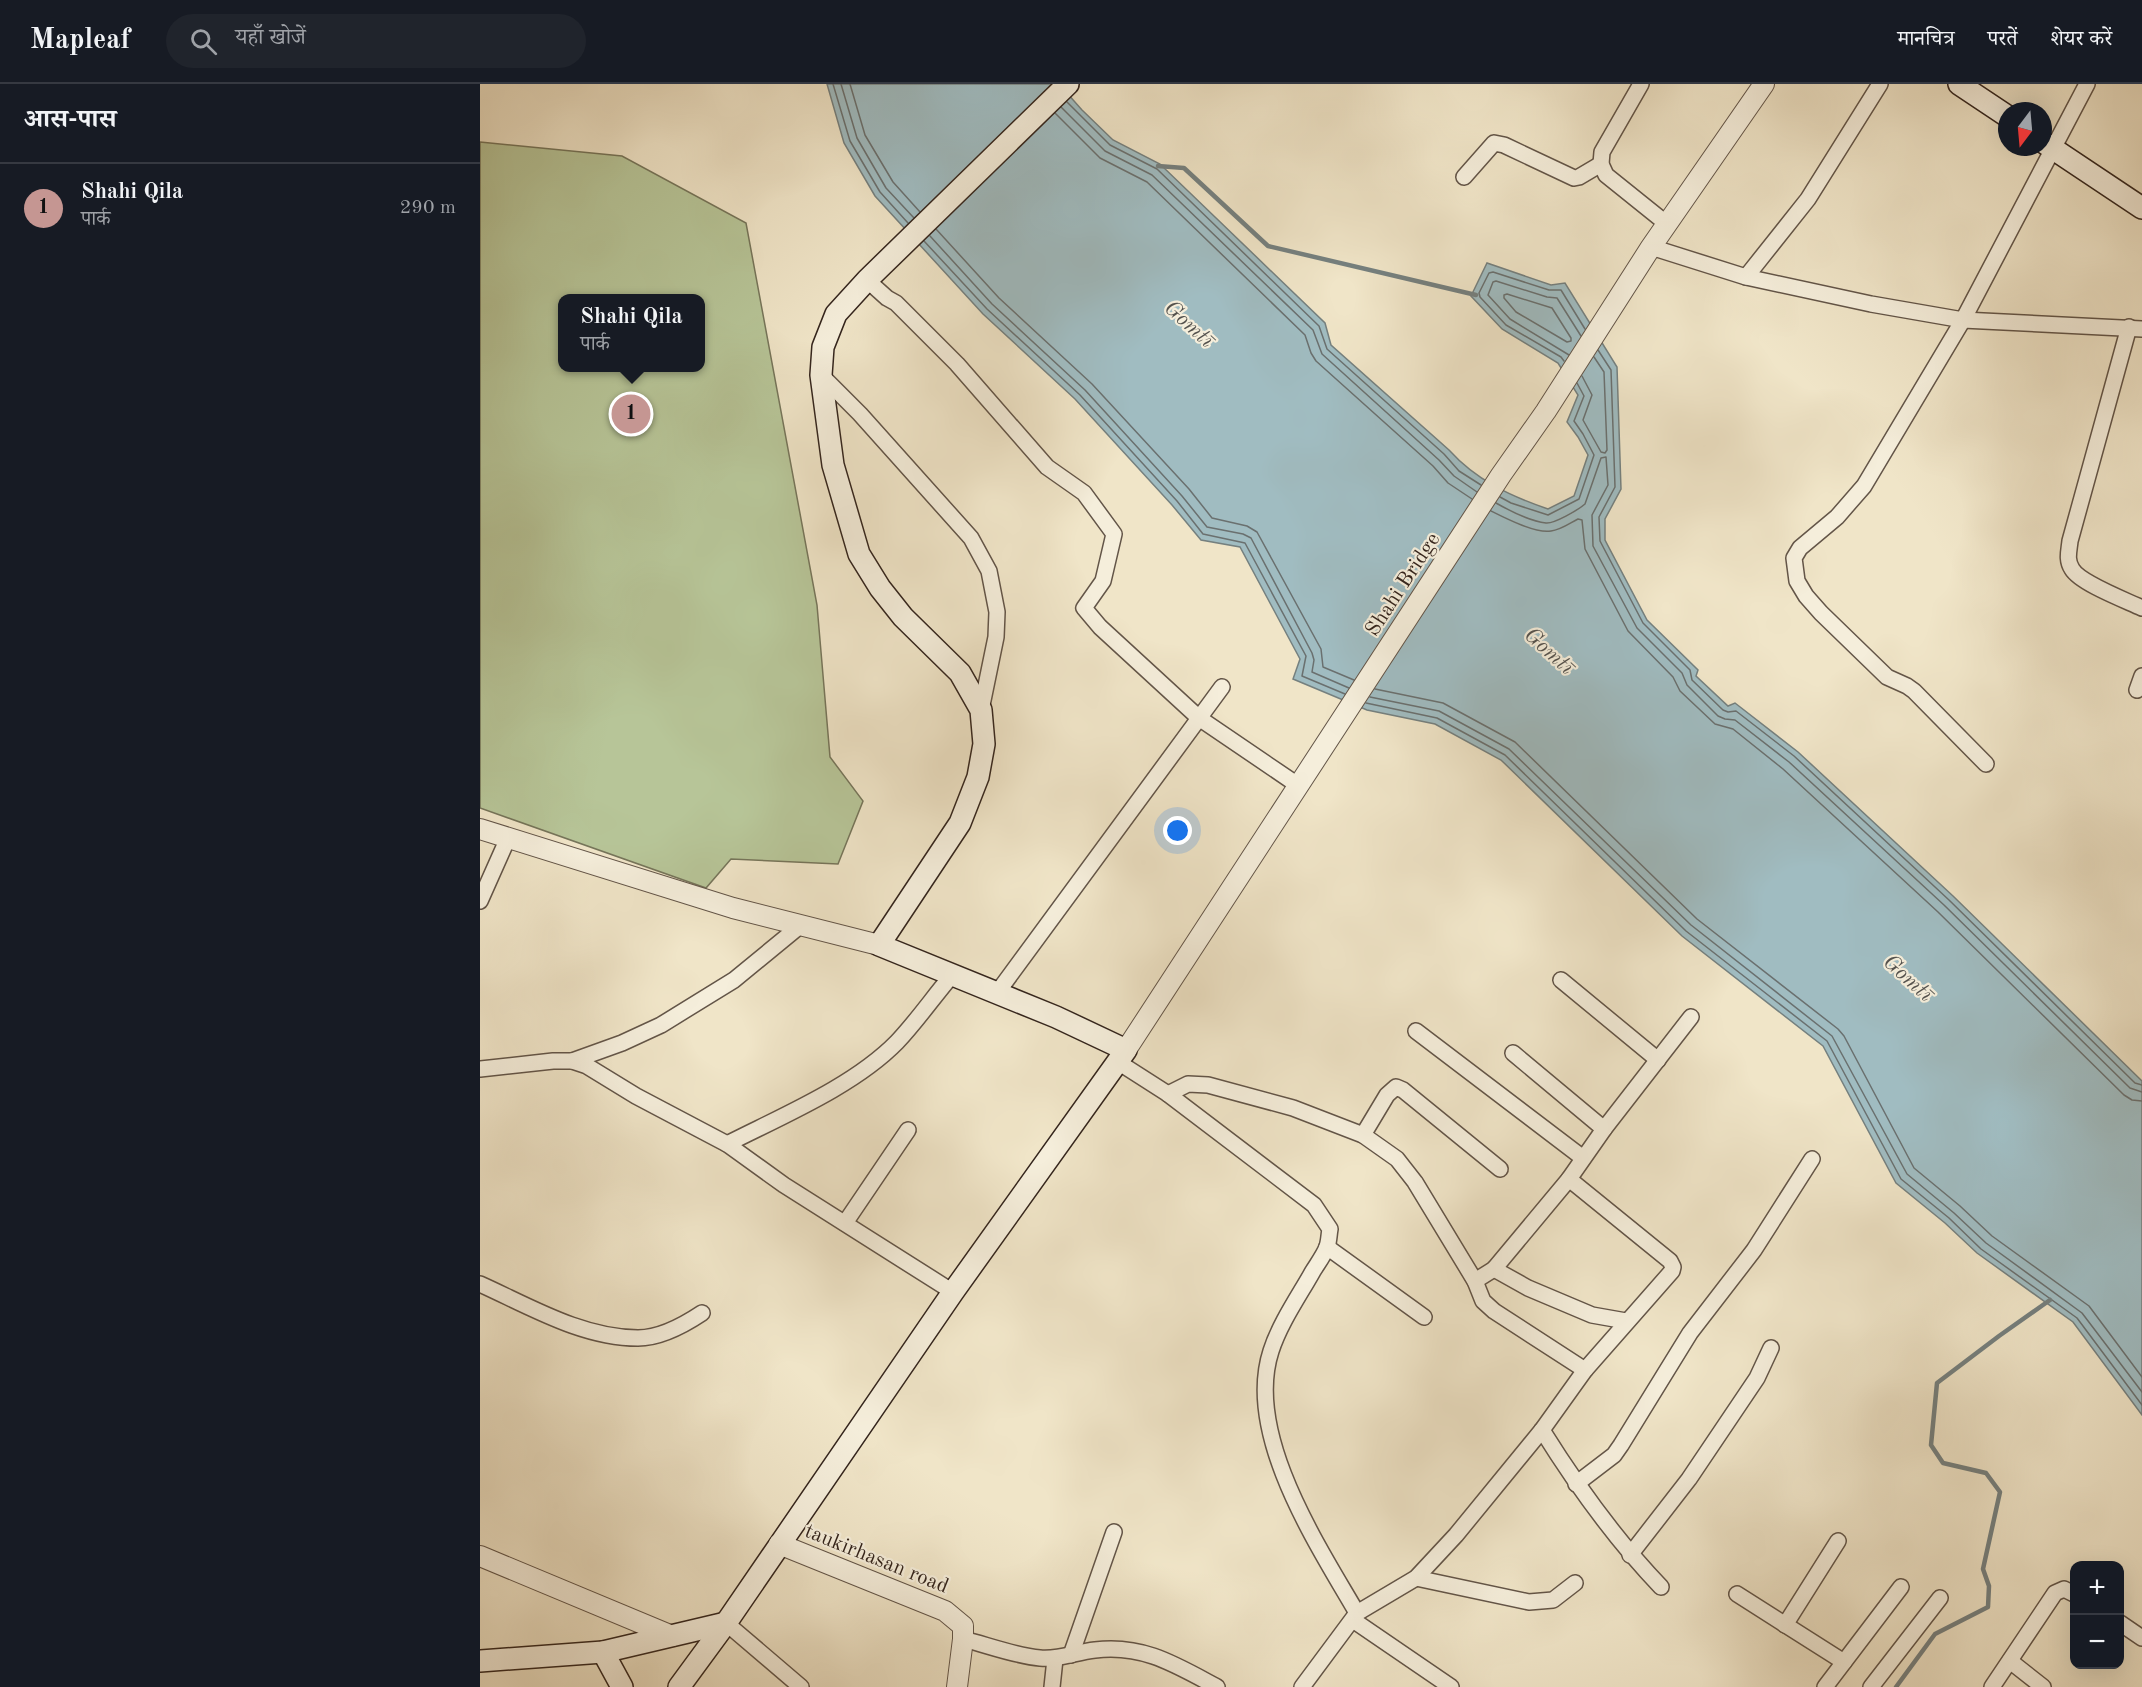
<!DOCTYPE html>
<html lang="hi">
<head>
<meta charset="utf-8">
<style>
	body { margin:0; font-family:"Old Standard TT","Noto Serif Devanagari",serif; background:#20242c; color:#f1f3f6 }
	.controls { position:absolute; right:18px; bottom:18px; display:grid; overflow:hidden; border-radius:12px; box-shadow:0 6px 24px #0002 }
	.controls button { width:54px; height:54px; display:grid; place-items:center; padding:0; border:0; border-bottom:2px solid #363941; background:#171b24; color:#f1f3f6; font:30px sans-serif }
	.compass { position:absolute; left:1518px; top:18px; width:54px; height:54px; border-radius:50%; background:#171b24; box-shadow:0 6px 24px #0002; rotate:196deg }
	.you { position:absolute; left:698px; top:747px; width:21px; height:21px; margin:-15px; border:4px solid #fff; border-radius:50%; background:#1a73e8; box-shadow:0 0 0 9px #1a73e833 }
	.badge { display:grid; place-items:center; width:39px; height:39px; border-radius:50%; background:#c59692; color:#111; font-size:20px; font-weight:700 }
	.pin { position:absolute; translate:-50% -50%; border:3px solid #fff; box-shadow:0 2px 6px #0006 }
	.popup { position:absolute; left:78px; top:210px; width:147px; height:78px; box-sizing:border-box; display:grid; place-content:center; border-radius:12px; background:#171b24; filter:drop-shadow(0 2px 4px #0005); font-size:20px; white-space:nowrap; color:#9ea1a6 }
	.popup b { font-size:22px; color:#f1f3f6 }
	.popup::after { content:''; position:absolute; left:50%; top:100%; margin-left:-12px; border:12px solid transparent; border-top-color:#171b24 }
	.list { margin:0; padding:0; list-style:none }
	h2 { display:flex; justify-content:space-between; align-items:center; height:78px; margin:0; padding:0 24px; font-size:26px }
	h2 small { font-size:20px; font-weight:400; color:#9ea1a6 }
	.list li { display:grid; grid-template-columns:39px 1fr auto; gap:18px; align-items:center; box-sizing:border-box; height:90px; padding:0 24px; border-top:2px solid #363941 }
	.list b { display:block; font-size:22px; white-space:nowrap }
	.list p { margin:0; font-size:20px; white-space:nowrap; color:#9ea1a6 }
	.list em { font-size:20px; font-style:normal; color:#9ea1a6 }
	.icon { flex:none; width:33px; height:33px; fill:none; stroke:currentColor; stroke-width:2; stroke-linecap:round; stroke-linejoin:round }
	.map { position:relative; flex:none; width:1662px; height:1603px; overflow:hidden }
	header { display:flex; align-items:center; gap:36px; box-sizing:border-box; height:84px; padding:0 30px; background:#171b24; border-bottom:2px solid #363941 }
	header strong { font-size:28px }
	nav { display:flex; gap:33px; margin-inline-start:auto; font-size:21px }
	.search { width:420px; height:54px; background:#20242c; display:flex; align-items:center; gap:15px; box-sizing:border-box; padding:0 21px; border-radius:33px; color:#9ea1a6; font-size:22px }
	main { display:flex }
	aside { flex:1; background:#171b24 }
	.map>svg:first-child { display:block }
	.green { fill:#b7c598; stroke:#76755a; stroke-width:1.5; fill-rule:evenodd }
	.water { fill:#a0bcc1; stroke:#75807f; stroke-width:1.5 }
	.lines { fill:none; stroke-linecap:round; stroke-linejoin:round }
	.shore { stroke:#6a706f; stroke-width:1.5 }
	.stream { stroke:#75807f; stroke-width:4.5 }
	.minor-casing { stroke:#635548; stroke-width:18 }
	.tertiary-casing { stroke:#635548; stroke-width:22 }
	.secondary-casing { stroke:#34251d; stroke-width:24 }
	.minor { stroke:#f5eedb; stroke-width:15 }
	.tertiary { stroke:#f5eedb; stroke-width:20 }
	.secondary { stroke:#f5eedb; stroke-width:21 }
	.labels { text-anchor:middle; stroke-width:4.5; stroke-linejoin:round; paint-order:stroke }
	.street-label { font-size:21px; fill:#34251d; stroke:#f5eedb }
	.water-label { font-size:22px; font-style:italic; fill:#54524e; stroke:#f5eedb }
</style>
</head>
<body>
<header>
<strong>Mapleaf</strong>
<div class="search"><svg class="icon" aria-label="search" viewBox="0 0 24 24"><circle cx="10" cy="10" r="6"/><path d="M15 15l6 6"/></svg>यहाँ खोजें</div>
<nav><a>मानचित्र</a><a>परतें</a><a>शेयर करें</a></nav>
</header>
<main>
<aside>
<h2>आस-पास<small></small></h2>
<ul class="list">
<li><span class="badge">1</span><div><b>Shahi Qila</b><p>पार्क</p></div><em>290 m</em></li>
</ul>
</aside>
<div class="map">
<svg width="1662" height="1603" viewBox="0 0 1662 1603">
	<rect width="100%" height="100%" fill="#f0e5c8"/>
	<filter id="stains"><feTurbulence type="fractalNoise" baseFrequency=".00333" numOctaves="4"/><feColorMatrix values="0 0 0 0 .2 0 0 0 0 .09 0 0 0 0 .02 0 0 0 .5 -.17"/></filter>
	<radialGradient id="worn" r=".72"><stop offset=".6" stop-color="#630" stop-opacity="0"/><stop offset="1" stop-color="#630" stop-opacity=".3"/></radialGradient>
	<path class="green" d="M0,58L142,72L266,139L337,521L350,673L383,717L358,780L251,775L226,804L0,724ZM82,214H220V284H82Z"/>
	<path class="water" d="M347,0H579L602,26L633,56L680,80L845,239L851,261L969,366C996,396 1030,412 1068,425L1094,412L1108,371L1098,353L1087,338L1098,311L1078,279L1022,245L991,212L1007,179L1071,201L1085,199L1137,283L1141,405L1125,435V456L1167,536L1218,586L1216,592L1248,622L1255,619L1318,668L1473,812L1662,997V1331L1593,1238L1497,1169L1465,1139L1416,1099L1343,962L1202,852L1021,676L955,640L887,626L813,595L820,575L760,463L721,456L692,421L595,315L503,230L395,112L364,59Z"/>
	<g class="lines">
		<g class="shore">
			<path d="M353,0L370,57L400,108L428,139"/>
			<path d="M361,0L377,54L406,104L434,134"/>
			<path d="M370,0L385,51L413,98L440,128"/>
			<path d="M587,18L630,61L677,85L839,242L847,265L964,370L979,387L1001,401"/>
			<path d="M581,23L625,67L672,91L833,246L842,270L959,376L974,392L997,408"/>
			<path d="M575,29L620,74L667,98L825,251L831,269L836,277L953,382L968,399L992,415"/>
			<path d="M456,145L519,214L612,300L709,405L732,434L767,442L777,448L841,565L843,583L874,596"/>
			<path d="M450,152L512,220L605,306L702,412L727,443L763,450L771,454L832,569L834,576L832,588L869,604"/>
			<path d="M444,157L507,225L600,311L697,417L723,450L765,459L826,572L822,592L865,610"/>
			<path d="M1027,210L1072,224L1091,254V257L1087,258L1036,228L1024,214V211Z"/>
			<path d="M1118,266L1131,286L1135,403L1119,433L1120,457L1163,539L1210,586L1212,596L1243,626L1248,628L1256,627L1314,672L1469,816L1655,999L1662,1001"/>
			<path d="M1089,271L1030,235L1008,211L1013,198L1016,197L1067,213L1077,214L1101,252"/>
			<path d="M1084,277L1081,273L1026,241L1000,213L999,209L1009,189L1013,188L1069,206H1081L1105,245"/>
			<path d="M1102,292L1112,311L1103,336L1121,368L1125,369L1127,366L1124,288L1114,273"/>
			<path d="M1020,413L1031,419L1068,431L1099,415L1114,371L1103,350L1094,337L1104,312L1097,299"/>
			<path d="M1016,419C1030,427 1050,437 1066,439C1074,440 1098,426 1105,420L1121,374L1126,373L1128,401L1112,431L1113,462L1157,544L1202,589L1207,601L1238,632L1245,635L1255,636L1309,678L1464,821L1650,1004L1662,1008"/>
			<path d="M1011,427C1025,434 1056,450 1071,447C1081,446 1090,439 1098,435L1102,436L1105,465L1148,547L1193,593L1200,607L1235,640L1253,645L1303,685L1458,828L1644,1011L1652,1016L1662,1017"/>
			<path d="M895,605L963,619L1035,658L1217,835L1358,945L1364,952L1434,1084L1480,1122L1512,1152L1609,1222L1662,1293"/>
			<path d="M890,613L959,627L1029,665L1211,841L1352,952L1427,1090L1474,1129L1506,1159L1602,1229L1662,1308"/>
			<path d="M886,619L957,634L1025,671L1206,847L1347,957L1421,1095L1469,1134L1501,1165L1597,1234L1662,1321"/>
		</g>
		<g class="stream">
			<path d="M678,82L704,84L788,162L996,211"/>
			<path d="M1416,1603L1455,1550L1508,1523L1509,1502L1503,1485L1520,1408L1506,1389L1463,1379L1451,1361L1457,1299L1519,1252L1570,1216"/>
		</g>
		<g class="minor-casing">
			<g id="minor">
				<path d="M1161,0L1122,68L1121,80L1126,91L1187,140"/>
				<path d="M984,93L1014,59L1024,61L1094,94L1099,93L1121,80"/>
				<path d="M1171,163L1266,193L1391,220L1483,236L1662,245"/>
				<path d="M1266,193L1328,115L1400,0"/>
				<path d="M387,196L407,214L416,219L477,280L567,383L604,409L634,450L623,497L604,524L620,543L719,634L819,702"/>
				<path d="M1649,243L1590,457C1589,467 1586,476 1592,485C1600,499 1645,516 1662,524"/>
				<path d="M341,291L380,330L491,454L509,487L517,528L516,553L501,626"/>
				<path d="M1657,606L1662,592"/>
				<path d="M1506,680L1434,607L1427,602L1407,593L1341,529L1326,512L1317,497L1314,474L1320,464L1357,433L1384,402L1483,236L1607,0"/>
				<path d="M0,817L28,754"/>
				<path d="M1081,896L1178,976"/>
				<path d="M517,909L742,603"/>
				<path d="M936,947L1103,1074"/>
				<path d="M1033,969L1124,1045"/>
				<path d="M92,977L142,959L181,941L254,896L321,841"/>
				<path d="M638,978L688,1010L834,1121L850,1145C849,1150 849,1157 847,1163C844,1171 838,1179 833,1187C819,1212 800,1239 791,1267C764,1350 837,1460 877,1529"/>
				<path d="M0,985L73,977H92L107,982L156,1012L247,1060L304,1101L473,1208"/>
				<path d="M688,1010L708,1000L728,1001L813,1024L883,1051L917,1075L935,1098L995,1197L1003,1217L1014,1227L1105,1286"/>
				<path d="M883,1051L907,1011L916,1003L923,1006L1020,1085"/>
				<path d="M247,1060C302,1032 374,1002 417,958C437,937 454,912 473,890"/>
				<path d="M365,1139L428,1046"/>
				<path d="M847,1163L944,1233"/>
				<path d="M1014,1185L1048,1204L1112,1231L1146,1237"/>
				<path d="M995,1197L1014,1185L1089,1095L1124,1045L1211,933"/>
				<path d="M0,1200C49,1222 102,1254 158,1254C180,1254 204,1241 222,1229"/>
				<path d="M1062,1346C1097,1402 1135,1455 1181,1503"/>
				<path d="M1096,1400L1134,1371L1141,1361L1210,1249L1274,1166L1332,1075"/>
				<path d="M1150,1471L1209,1395L1277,1294L1291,1264"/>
				<path d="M936,1494L1049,1518L1073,1516L1095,1499"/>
				<path d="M1257,1510L1364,1578"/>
				<path d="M873,1536L971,1603"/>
				<path d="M246,1539L321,1603"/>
				<path d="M1640,1539L1662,1554"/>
				<path d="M1305,1541L1358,1457"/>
				<path d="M483,1555C507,1561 536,1572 560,1574C579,1576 596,1568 615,1566C663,1560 696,1581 737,1603"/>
				<path d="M591,1571L634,1448"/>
				<path d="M1530,1577L1563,1603"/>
				<path d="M572,1603L575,1575"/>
				<path d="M822,1603L877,1529L936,1494L976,1451L1062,1346L1105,1286L1192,1187L1193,1183L1190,1177L1089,1095"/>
				<path d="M1345,1603L1421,1503"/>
				<path d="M1391,1603L1460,1514"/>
				<path d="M1512,1603L1575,1509L1584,1505L1594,1510"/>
			</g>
		</g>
		<g class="tertiary-casing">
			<g id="tertiary">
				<path d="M0,745L253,824L399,861"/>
				<path d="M646,966L1021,391L1066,327L1171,163L1284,0"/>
				<path d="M299,1460L465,1527L483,1542V1555L477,1603"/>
				<path d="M0,1472L192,1552"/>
			</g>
		</g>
		<g class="secondary-casing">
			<g id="secondary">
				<path d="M1479,0L1527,32"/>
				<path d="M1563,58L1662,124"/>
				<path d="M123,1568L142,1603"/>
				<path d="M0,1577L123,1568L246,1539"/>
				<path d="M199,1603L246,1539L473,1208L646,966L576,933L399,861L480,739L498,693L504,660L501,626L480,589L423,533L400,504L379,470L353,381L341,291L343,263L356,230L387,196L588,0"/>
			</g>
		</g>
		<use href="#minor" class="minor"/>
		<use href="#tertiary" class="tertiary"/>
		<use href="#secondary" class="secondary"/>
	</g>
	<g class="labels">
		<g class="street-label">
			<text transform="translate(922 500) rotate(-57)" y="7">Shahi Bridge</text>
			<text transform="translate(397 1474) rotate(22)" y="7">taukirhasan road</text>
		</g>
		<g class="water-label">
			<text transform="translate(710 239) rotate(42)" y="8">Gomtī</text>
			<text transform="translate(1070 566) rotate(42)" y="8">Gomtī</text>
			<text transform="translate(1429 893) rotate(42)" y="8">Gomtī</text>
		</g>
	</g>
	<rect width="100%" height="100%" filter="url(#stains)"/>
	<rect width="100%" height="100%" fill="url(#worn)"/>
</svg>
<div class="controls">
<button>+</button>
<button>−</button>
</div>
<svg class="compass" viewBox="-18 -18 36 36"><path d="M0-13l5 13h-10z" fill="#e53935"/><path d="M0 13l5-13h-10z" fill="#9ea1a6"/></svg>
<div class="you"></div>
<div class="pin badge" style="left:151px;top:330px">1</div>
<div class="popup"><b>Shahi Qila</b>पार्क</div>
</div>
</main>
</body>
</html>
